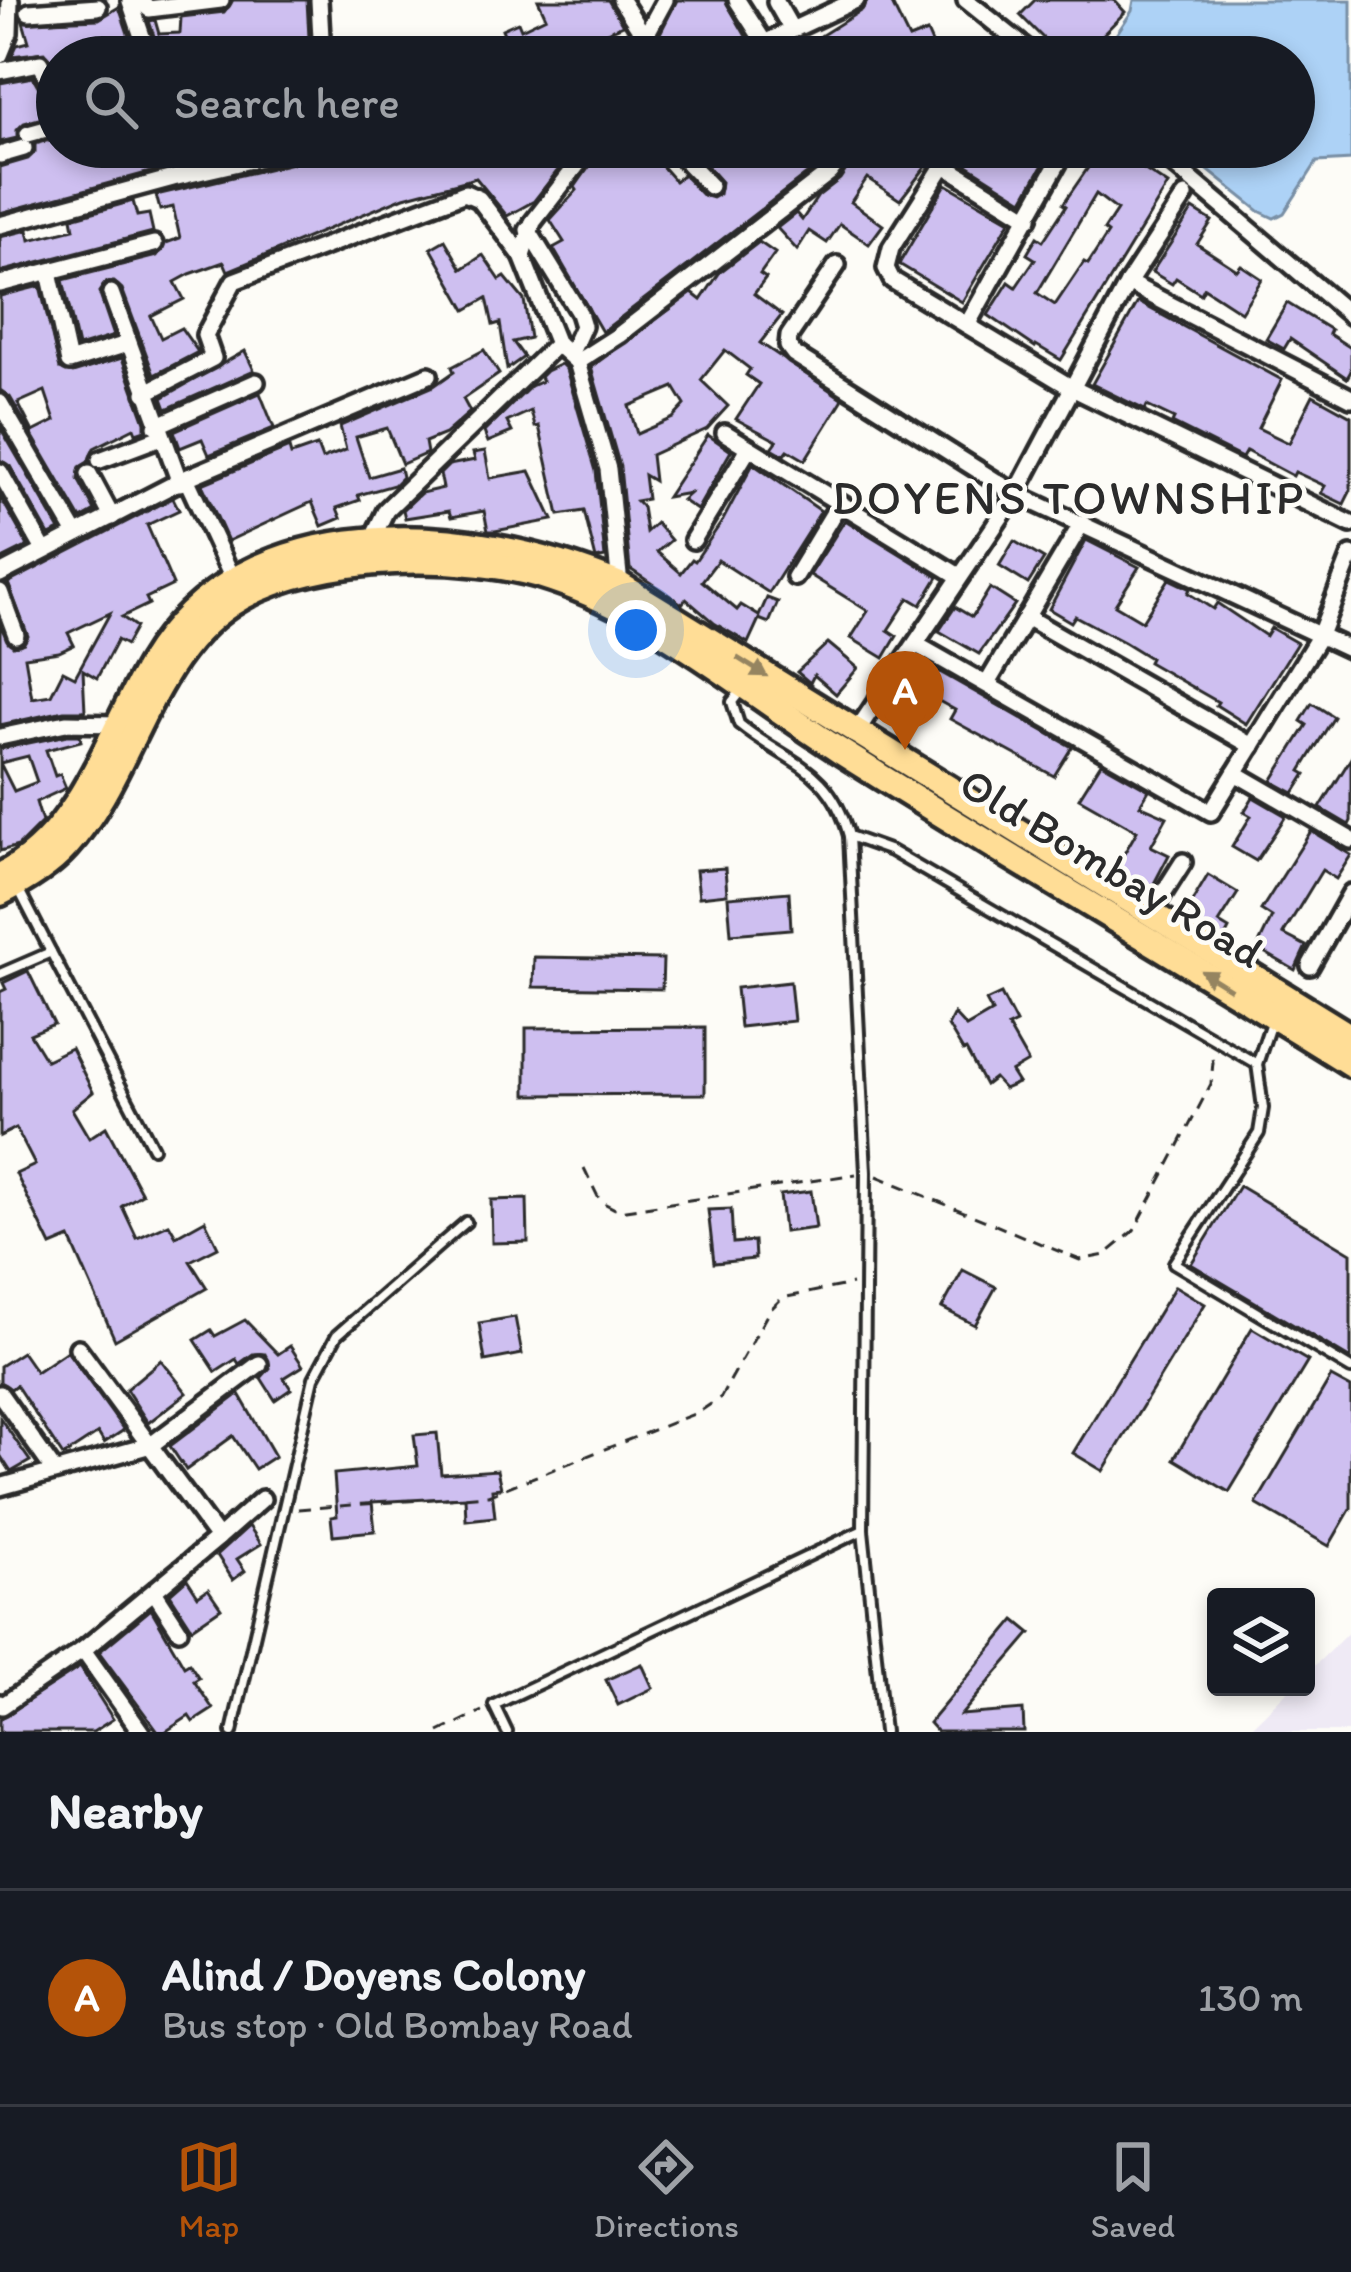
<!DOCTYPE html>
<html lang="en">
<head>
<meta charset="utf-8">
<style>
	body { margin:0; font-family:Itim,sans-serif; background:#20242c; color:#f1f3f6 }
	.controls { position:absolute; right:36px; bottom:36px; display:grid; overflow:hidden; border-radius:12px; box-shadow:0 6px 18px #0003 }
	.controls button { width:108px; height:108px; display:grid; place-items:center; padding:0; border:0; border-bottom:3px solid #363941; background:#171b24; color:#f1f3f6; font:60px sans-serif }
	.you { position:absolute; left:636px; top:630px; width:42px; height:42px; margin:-30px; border:9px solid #fff; border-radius:50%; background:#1a73e8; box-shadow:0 0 0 18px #1a73e833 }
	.badge { display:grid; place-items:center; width:78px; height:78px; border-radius:50%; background:#b45309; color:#fff; font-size:39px; font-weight:700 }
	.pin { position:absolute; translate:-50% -99px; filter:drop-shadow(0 3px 6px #0008) }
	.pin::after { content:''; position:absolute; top:63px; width:42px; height:36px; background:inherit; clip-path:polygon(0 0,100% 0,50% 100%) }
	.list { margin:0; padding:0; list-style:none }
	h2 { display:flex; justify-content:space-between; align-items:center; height:156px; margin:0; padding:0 48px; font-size:51px }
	h2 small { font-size:39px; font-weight:400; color:#9ea1a6 }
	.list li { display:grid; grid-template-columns:78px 1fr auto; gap:36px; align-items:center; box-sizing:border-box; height:216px; padding:0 48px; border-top:3px solid #363941 }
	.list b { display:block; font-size:45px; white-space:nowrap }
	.list p { margin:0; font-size:39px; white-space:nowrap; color:#9ea1a6 }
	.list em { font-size:39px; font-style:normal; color:#9ea1a6 }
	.icon { flex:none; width:66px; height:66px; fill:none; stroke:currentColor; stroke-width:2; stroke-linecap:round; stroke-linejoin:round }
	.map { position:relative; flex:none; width:1351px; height:1732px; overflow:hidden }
	.search { position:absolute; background:#171b24; box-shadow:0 6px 18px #0003; left:36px; right:36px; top:36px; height:132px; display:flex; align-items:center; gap:30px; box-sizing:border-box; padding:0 42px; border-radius:66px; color:#9ea1a6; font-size:45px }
	.sheet { height:372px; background:#171b24 }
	nav { display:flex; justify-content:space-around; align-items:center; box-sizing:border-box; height:168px; border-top:3px solid #363941; background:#171b24; font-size:33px; color:#9ea1a6 }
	nav a { display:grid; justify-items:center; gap:6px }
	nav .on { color:#b45309 }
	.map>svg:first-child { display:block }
	.built { fill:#efeaf5 }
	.water { fill:#add2f6; stroke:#798fa5; stroke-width:3 }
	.building { fill:#cebff0; stroke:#2b2b2b; stroke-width:3; fill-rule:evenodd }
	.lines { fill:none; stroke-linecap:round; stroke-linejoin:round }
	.service-casing { stroke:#2b2b2b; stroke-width:16 }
	.minor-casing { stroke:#2b2b2b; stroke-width:24 }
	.primary-casing { stroke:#2b2b2b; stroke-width:33 }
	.path { stroke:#2b2b2b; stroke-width:3; stroke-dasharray:12 9; stroke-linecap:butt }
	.service { stroke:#fdfcf7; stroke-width:8 }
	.minor { stroke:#fdfcf7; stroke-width:15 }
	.primary { stroke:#ffdd96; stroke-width:24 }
	.oneway { fill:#958460 }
	.labels { text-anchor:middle; stroke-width:9; stroke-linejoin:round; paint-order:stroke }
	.street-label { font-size:45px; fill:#2b2b2b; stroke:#fdfcf7 }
	.neighbourhood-label { font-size:48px; letter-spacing:3px; fill:#2b2b2b; stroke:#fdfcf7 }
</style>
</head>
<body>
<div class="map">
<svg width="1351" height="1732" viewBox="0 0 1351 1732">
	<rect width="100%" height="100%" fill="#fdfcf7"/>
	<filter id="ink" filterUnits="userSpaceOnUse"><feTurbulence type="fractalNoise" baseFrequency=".00833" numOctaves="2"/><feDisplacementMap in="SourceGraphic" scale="24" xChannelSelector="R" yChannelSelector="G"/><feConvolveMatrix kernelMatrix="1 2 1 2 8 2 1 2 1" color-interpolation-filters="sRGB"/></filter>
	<g filter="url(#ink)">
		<path class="built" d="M1351,1630V1732H1246L1292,1687H1306V1674Z"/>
		<path class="water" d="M1134,0H1351V160L1317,162L1284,213L1274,218L1259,211L1179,147H1294V57H1101L1132,11Z"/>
		<g class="building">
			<path d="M233,0H307L310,57H161L149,21L155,20L159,34L180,33L181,17L224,12Z"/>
			<path d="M538,0H608L623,25L602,34L612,57H492L486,42L504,34L502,29L518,22L521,29L546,17Z"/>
			<path d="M677,0H725L747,38L728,47L722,57H648Z"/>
			<path d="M868,0H890L909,39L927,32L938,57H787L862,10Z"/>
			<path d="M1035,0H1114L1125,12L1081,57H1062L1020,15Z"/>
			<path d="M119,7L136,57H120L119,54L57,57L56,67L44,52L12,56L17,45L29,42L23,22L99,19Z"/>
			<path d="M33,77L47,102L57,108V114L24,123L17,130V138L0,142V83Z"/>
			<path d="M57,138V147H160L165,168L0,213V167L28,159L35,152V144Z"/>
			<path d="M335,147H436L438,152L450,147H576L534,201L507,216L476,178L404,197L228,271L224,262L190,274L175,282L184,299L151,316L161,338L181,328L198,352L154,375L122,289L114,282H106L99,292L114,336L78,347L63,280L157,256L166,243L180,238L173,207L160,210L156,195L310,159L318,150Z"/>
			<path d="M603,147H645L675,181L683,175L702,195L712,198L719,194L721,182L690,147H827L831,151L821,163L602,332L553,248L564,242L550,220L577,190L575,187Z"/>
			<path d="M861,147H924L935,155L900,200L867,178L851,202L883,225L869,244L840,224L827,243L809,231L797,250L777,228L796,213L802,220L818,196L840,179Z"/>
			<path d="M970,147H1053L1023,200L961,161Z"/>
			<path d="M1095,147H1110L1168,185L1061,360L1036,345L1035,347L988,315L1009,282L1016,287L1035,259L1027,254L1037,237L1043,241L1066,206L1063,204L1094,159L1089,156ZM1096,194L1117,210L1104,230L1108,233L1088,264L1084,262L1055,305L1037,293Z"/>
			<path d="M946,184L1010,221L962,302L899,264Z"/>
			<path d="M133,201L137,216L149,214L153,232L0,272V237L28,230L30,240L74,229L72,218Z"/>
			<path d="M1193,209L1212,221L1197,244L1237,270L1241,265L1262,279L1241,312L1204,288L1201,294L1176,278L1172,284L1152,272Z"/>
			<path d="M445,240L462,269L483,255L500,280L505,277L524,300L530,338L513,342L524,357L507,369L500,323L493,325L487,298L466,310L431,248Z"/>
			<path d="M759,242L775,253L760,274L766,278L754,294L782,315L760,343L843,399L805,460L788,450L784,455L772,448L777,441L736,419L759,384L746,375L750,369L725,350L701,380L728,406L707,429L651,455L654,481L644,475L647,499L636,501L642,507L646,532L656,523L671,540L657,552L681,573L692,559L695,561L723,520L753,464L821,511L769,593L718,560L702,581L737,610L741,605L759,616L767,598L778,602L769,623L759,619L748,643L714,623L686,599L682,604L630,569L620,467L591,367L692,293L701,300L720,272ZM674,387L685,405L673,418L637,434L629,406Z"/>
			<path d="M40,286L60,369L73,373L122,358L145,422V430L136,433L134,428L94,448L88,462L80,467L78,479L95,511L81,519L10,397L0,390V296ZM45,391L55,421L33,432L18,403Z"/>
			<path d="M1138,302L1282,380L1258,428L1289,443L1313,395L1351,416V490L1344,504L1321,493L1325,486L1295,472L1293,476L1246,451L1242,458L1172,423L1174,419L1147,406L1145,410L1092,384Z"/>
			<path d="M1287,303L1331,330L1329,334L1351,348V371L1347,378L1290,339L1284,349L1266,339Z"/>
			<path d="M484,350L499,374L463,399L470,412L445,434L425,442L427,453L402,464L387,428L356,437L369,477L400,468L402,477L394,485L358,495L360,500L337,508L341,518L322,526L312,502L228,541L202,484L289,448L291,455L317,446L322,459L346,450L340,426L434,386L454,372L452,367Z"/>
			<path d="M245,351L254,370L166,409L162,398Z"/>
			<path d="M561,364L566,369L596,471L605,557L596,559L584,511L559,515L539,426L535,427L531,411L507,422L512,432L488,442L484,432L531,386L542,381L540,377L546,371Z"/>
			<path d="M260,393L274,428L209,455L202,439L180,448L174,431Z"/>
			<path d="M0,427L60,530L49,535L10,466L0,460Z"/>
			<path d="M708,435L731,451L697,510L682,500L690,493L667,497Z"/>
			<path d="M485,451L490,478L530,471L553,520L495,531H488L484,511L451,517L449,511L405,518L403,510L421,493L443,488L440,474L449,465L475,460L473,453Z"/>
			<path d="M0,496L28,546L0,560Z"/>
			<path d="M173,498L179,510L147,525L173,585L146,598L149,604L122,617L136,627L126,645L117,640L97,678L83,670L85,711H64L0,725V626L13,646L24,643L28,636L8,583ZM110,613L75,677L63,671L51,695L32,698L25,657L59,652L74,645L68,633Z"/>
			<path d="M845,520L938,577L921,605L909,598L888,630L897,636L884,658L851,638L868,611L810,575Z"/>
			<path d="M1086,540L1139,567L1115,605L1142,621L1169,579L1190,589L1188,593L1213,609L1217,603L1266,636L1271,628L1297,643L1246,724L1216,705L1218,702L1148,662L1150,658L1124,642L1075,616L1071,622L1049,609Z"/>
			<path d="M1014,541L1044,559L1028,584L999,566Z"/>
			<path d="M990,588L1015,604L979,654L939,631L955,607L972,617Z"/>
			<path d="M828,643L858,668L836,694L814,675L810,683L797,672Z"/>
			<path d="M924,663L1072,747L1054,776L950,719L955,710L910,685Z"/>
			<path d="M1312,703L1334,717L1301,771L1306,774L1294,793L1272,781L1307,725L1301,721Z"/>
			<path d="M67,735H80L81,741L46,750L55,776L60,774L66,788L36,802L42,822L18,846L0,851V763L14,791L37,782L28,756L0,763V749Z"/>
			<path d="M1351,758V821L1349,825L1320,808Z"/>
			<path d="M1101,763L1149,790L1140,805L1167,817L1151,846L1169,855L1149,893L1114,871L1137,831L1079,798Z"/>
			<path d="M1253,797L1286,816L1256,861L1232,847L1251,816L1244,812Z"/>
			<path d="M1311,831L1351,855L1336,879L1322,870L1283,934L1306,946L1295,970L1257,948L1272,917L1261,910Z"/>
			<path d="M725,868L727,894L699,897L696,870Z"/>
			<path d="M1208,875L1238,893L1219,923L1229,929L1224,939L1178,911L1184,901L1190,905Z"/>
			<path d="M789,892L791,929L731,934L728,897Z"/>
			<path d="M534,957L663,959L662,989L533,987Z"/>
			<path d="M28,971L54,1024L30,1034L46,1060L71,1048L93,1092L72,1109L89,1138L106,1127L142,1194L122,1206L137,1238L169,1224L176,1236L205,1220L218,1247L190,1261L207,1288L115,1340L70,1238L51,1246L16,1174L35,1165L16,1128L0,1136V992L6,989L3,983Z"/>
			<path d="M790,982L794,1021L740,1027L736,988Z"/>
			<path d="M1001,994L1016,1023L1008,1027L1028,1062L1011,1072L1018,1083L1004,1089L994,1078L985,1085L966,1050L963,1051L948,1026L954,1014L966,1027L992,1012L986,1001Z"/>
			<path d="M705,1027V1094L526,1095V1028Z"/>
			<path d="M1239,1186L1351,1253V1359L1191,1264Z"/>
			<path d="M811,1191L816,1228L784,1232L780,1195Z"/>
			<path d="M527,1199L528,1242L492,1243L491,1200Z"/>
			<path d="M731,1209L733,1243L754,1241L755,1259L714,1263L708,1210Z"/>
			<path d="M963,1270L996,1287L975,1325L942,1308Z"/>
			<path d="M1175,1286L1205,1304L1103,1471L1073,1453Z"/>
			<path d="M515,1317L522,1354L485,1361L479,1323Z"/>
			<path d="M245,1320L278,1354L290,1346L303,1366L284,1378L291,1389L275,1400L261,1378L270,1368L265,1354H253L239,1364L236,1359L216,1372L195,1340L211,1330L215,1336Z"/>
			<path d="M1252,1328L1308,1361L1229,1492L1174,1459Z"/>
			<path d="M67,1351L124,1430L104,1443L98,1433L63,1456L16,1385L11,1389L0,1382V1366L22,1352L36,1372Z"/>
			<path d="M161,1360L187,1393L148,1423L126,1389Z"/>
			<path d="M1331,1377L1351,1388V1508L1329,1546L1256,1504Z"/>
			<path d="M239,1394L275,1456L255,1469L233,1436L186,1470L170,1446Z"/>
			<path d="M0,1418L30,1461L11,1472L0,1455Z"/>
			<path d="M437,1433L441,1474L497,1470L501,1488L492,1489L495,1517L466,1520L465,1497L372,1502L375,1531L333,1535L331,1517L337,1516L334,1474L418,1466L414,1435Z"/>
			<path d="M249,1526L261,1544L237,1559L245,1571L233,1580L217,1555Z"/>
			<path d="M187,1579L198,1596L208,1589L221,1608L192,1628L170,1594Z"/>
			<path d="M151,1609L184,1666L189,1663L199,1678L194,1681L213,1709L193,1722L189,1716L165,1732H158L99,1652Z"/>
			<path d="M1015,1620L1031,1633L961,1715L1023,1710L1024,1732H937L929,1723Z"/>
			<path d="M642,1664L653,1688L618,1705L606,1680Z"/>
			<path d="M80,1667L113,1719L93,1732H0V1719Z"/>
		</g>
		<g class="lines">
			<g class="service-casing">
				<g id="service">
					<path d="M743,688L732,702L739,724C788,764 830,766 849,836L866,1172L863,1530L884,1732"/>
					<path d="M849,836L891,851L1257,1064"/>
					<path d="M51,952L153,1148"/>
					<path d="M0,974L51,952L19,890"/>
					<path d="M1272,1019L1257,1064L1263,1108L1259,1133L1174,1263L1351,1369"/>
					<path d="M232,1732L314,1378L337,1335L466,1222"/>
					<path d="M507,1732L494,1705L863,1530"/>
				</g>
			</g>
			<g class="minor-casing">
				<g id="minor">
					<path d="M140,0L149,9L221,0"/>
					<path d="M319,0L322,57"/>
					<path d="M621,0L646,39"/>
					<path d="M737,0L764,42"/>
					<path d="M966,0L1037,57"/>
					<path d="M130,1L149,57"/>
					<path d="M776,2L792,30"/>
					<path d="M29,12L98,7"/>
					<path d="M0,55L9,33L10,0"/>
					<path d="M634,57L665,0"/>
					<path d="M734,57L856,0"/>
					<path d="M0,71L40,63L57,96"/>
					<path d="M28,134L57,126"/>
					<path d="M673,147L710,186"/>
					<path d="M955,147L891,248L886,268L892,280L1072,388L1351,524"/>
					<path d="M1153,147L1351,316"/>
					<path d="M0,155L24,148"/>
					<path d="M944,165L1029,218"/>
					<path d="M0,225L173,178L307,147"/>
					<path d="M528,230L579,313L583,326L570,355"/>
					<path d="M837,265L789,336L788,346L794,354L1016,494L1351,650"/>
					<path d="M49,272L69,362L127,344"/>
					<path d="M1128,283L1351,398"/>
					<path d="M0,284L154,244"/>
					<path d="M111,293L180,483"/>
					<path d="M967,325L1067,147"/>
					<path d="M557,344L577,362L608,469L620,585"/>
					<path d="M577,362L619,335L830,172L849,147"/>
					<path d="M145,393L213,358L205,335L234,281L465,193L479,199L522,256"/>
					<path d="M0,403L76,534"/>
					<path d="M156,426L256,382"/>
					<path d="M725,433L959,576"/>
					<path d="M100,460L161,437"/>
					<path d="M0,472L44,550"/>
					<path d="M89,474L112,517"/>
					<path d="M186,478L233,579"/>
					<path d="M693,540L749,448"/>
					<path d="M371,541L386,510L557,344L522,256L533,222L591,147"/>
					<path d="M0,574L186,478L429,375"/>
					<path d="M795,577L839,504"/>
					<path d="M0,592L16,635"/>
					<path d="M1026,617L1252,746"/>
					<path d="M917,645L1211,812L1320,635L1351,555"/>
					<path d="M988,682L1082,523"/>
					<path d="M854,735L1016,494L1128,283L1185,196"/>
					<path d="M0,737L66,723L117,724"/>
					<path d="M1235,773L1351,840"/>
					<path d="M1150,914L1183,862"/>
					<path d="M1310,966L1351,893"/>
					<path d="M0,1394L53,1469"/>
					<path d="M0,1487L151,1445L259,1364"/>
					<path d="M218,1538L262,1499"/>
					<path d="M155,1593L179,1630"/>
					<path d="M83,1650L141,1732"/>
					<path d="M0,1703L2,1706L83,1650L218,1538L78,1348"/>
				</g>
			</g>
			<g class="primary-casing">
				<g id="primary">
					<path d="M0,876C80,837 107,736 150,664C245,504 471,522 620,585L1351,1037"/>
					<path d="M0,893C24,881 48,867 66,847C135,771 147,650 242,597C321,553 467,551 552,579C657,614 747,692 840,751C1009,858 1182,958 1351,1064"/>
				</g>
			</g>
			<g class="path">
				<path d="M584,1168L600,1201L619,1211L856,1174"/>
				<path d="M877,1176L1080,1260L1105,1255L1134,1231L1211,1084L1213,1062L1209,1051"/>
				<path d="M298,1509L488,1495L699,1412L721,1397L769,1311L782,1298L852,1284"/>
				<path d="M439,1732L482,1711"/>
			</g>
			<use href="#service" class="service"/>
			<use href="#minor" class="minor"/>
			<use href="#primary" class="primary"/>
		</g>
		<defs><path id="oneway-solid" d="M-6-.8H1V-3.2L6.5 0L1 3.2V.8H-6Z" transform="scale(3)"/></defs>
		<g class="oneway">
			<use href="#oneway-solid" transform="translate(752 667) rotate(32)"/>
			<use href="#oneway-solid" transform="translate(1216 980) rotate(-148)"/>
		</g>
	</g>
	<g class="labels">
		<g class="street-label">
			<text transform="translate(1112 867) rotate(31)" y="16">Old Bombay Road</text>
		</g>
		<g class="neighbourhood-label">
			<text x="1069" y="514">DOYENS TOWNSHIP</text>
		</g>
	</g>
</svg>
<div class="controls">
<button><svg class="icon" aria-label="layers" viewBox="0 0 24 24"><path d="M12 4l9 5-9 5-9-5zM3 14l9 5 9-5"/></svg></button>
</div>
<div class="you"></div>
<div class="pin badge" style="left:905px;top:750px">A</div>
<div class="search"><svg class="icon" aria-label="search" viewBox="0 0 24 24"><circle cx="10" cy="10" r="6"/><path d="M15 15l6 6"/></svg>Search here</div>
</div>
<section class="sheet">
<h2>Nearby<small></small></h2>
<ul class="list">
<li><span class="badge">A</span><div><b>Alind / Doyens Colony</b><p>Bus stop · Old Bombay Road</p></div><em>130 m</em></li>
</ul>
</section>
<nav>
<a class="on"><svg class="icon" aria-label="map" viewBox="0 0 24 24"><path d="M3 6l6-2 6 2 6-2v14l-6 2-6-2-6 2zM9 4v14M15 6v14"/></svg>Map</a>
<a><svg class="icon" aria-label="directions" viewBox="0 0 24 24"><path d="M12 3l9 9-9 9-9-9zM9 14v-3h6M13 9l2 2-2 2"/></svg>Directions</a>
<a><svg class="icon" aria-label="saved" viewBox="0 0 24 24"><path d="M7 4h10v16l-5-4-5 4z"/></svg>Saved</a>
</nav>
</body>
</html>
